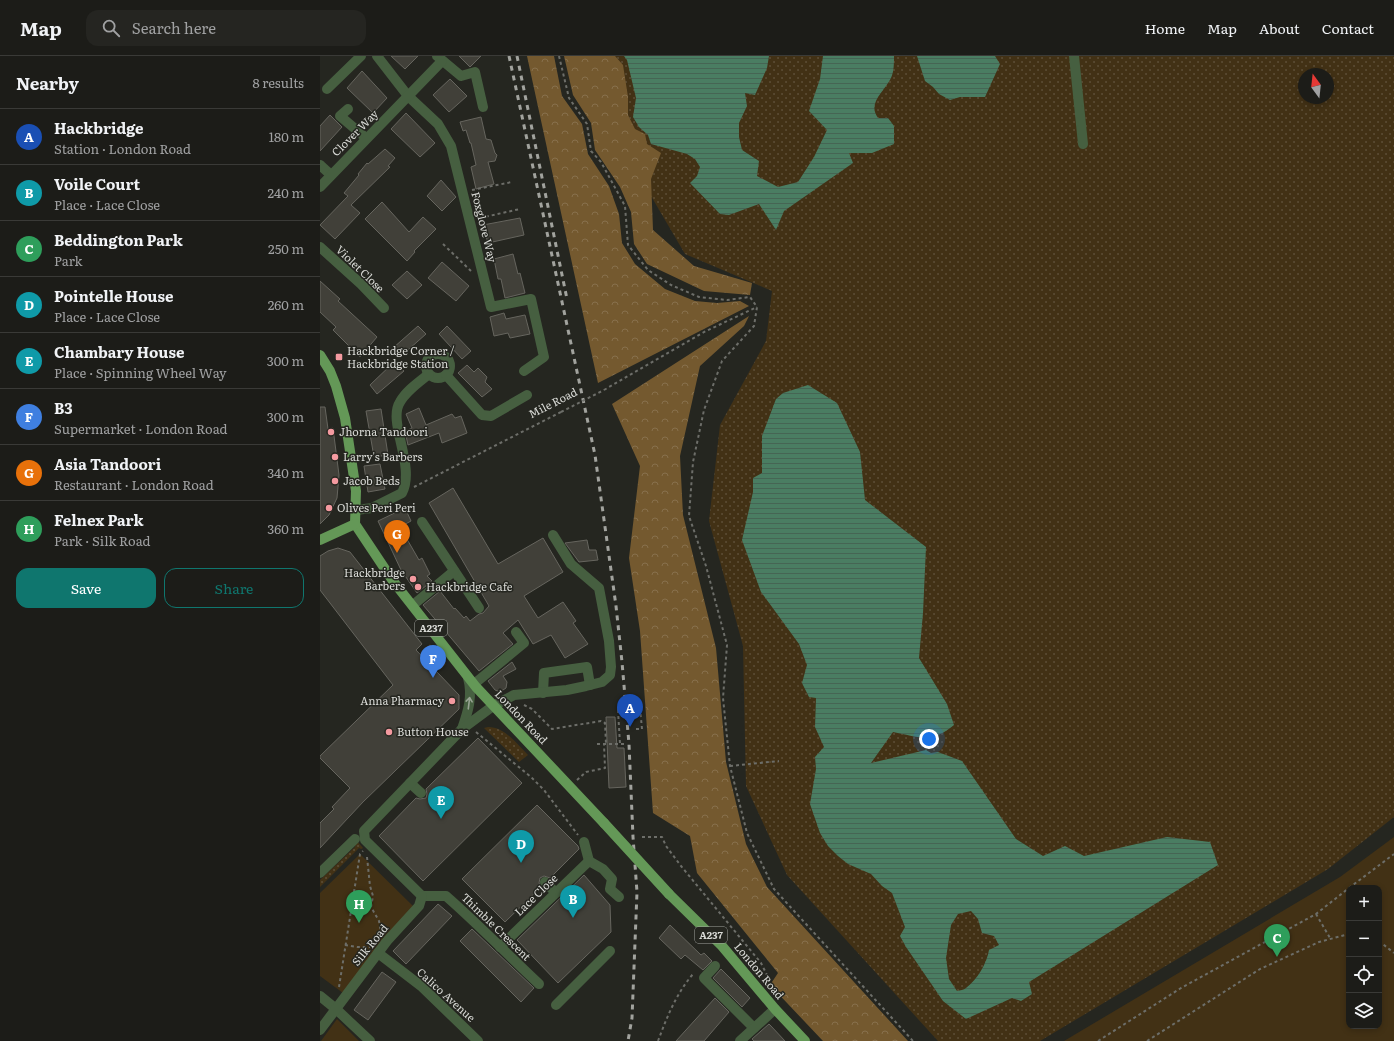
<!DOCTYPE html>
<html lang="en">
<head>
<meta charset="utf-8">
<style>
	body { margin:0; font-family:Literata,serif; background:#252521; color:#f1f3f6 }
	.controls { position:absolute; right:12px; bottom:12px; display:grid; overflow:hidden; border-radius:8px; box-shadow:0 2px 6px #0003 }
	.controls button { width:36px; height:36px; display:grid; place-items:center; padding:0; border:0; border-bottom:1px solid #3a3a37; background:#1c1c18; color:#f1f3f6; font:20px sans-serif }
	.compass { position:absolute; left:978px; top:12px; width:36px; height:36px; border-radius:50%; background:#1c1c18; box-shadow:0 2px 6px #0003; rotate:345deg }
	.you { position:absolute; left:609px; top:683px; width:14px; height:14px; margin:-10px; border:3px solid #fff; border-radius:50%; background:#1a73e8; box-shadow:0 0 0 6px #1a73e833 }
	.badge { display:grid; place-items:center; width:26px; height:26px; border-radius:50%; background:#0f766e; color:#fff; font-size:13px; font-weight:700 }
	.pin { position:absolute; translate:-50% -33px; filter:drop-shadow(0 1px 2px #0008) }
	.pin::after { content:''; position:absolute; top:21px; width:14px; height:12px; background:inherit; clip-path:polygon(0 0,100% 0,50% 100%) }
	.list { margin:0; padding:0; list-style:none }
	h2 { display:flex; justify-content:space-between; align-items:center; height:52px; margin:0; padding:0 16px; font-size:17px }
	h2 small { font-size:13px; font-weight:400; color:#a0a1a2 }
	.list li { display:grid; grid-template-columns:26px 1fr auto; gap:12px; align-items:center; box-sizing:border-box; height:56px; padding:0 16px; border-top:1px solid #3a3a37 }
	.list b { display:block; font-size:15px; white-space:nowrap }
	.list p { margin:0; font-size:13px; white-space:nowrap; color:#a0a1a2 }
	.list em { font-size:13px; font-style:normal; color:#a0a1a2 }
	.actions { display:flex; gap:8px; padding:12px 16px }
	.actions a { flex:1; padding:9px 0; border:1px solid #0f766e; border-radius:12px; text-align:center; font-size:14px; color:#0f766e }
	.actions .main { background:#0f766e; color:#fff }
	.icon { flex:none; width:22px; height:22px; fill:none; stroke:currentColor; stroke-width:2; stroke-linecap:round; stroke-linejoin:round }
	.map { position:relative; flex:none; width:1074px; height:985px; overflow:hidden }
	header { display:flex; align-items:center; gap:24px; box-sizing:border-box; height:56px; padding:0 20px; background:#1c1c18; border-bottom:1px solid #3a3a37 }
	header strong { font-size:19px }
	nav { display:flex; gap:22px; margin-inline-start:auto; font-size:14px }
	.search { width:280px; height:36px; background:#252521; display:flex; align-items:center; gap:10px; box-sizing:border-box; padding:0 14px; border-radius:12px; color:#a0a1a2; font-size:15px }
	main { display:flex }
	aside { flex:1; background:#1c1c18 }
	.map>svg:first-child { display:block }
	.grass { fill:url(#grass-dots); fill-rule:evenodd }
	.forest { fill:url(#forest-crowns) }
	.park { fill:#423115; fill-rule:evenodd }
	.water { fill:url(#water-rules); fill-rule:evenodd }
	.building { fill:#414039; stroke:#66655e }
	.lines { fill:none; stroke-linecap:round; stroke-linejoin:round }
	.path { stroke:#6d6e69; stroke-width:2; stroke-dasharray:3 3; stroke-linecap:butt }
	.minor { stroke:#465f40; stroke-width:10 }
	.major { stroke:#649857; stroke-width:10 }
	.rail { stroke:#a2a39e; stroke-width:3; stroke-dasharray:5 5; stroke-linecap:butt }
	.path-bridge { stroke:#6d6e69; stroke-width:2; stroke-dasharray:3 3; stroke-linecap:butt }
	.major-bridge { stroke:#649857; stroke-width:10 }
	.oneway { stroke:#97a392 }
	.poi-dot { fill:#f49aa0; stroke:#252620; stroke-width:1.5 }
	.labels { text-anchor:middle; stroke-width:3; stroke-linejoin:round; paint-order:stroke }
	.shield { fill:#252620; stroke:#a3a49f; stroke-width:1 }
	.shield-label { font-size:10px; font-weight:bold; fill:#d9dad6 }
	.street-label { font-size:11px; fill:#d9dad6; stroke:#252620 }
	.poi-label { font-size:11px; fill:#d9dad6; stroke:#252620; text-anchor:start }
</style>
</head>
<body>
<header>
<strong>Map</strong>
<div class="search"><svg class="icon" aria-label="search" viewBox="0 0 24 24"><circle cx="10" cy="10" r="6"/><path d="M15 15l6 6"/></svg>Search here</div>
<nav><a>Home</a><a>Map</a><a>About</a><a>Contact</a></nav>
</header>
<main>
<aside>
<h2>Nearby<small>8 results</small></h2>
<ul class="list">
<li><span class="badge" style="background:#1a4fb4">A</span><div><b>Hackbridge</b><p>Station · London Road</p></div><em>180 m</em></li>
<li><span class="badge" style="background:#0f9aa8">B</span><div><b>Voile Court</b><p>Place · Lace Close</p></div><em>240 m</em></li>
<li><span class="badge" style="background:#2e9e5b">C</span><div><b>Beddington Park</b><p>Park</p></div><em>250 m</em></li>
<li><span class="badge" style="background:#0f9aa8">D</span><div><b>Pointelle House</b><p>Place · Lace Close</p></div><em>260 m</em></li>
<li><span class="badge" style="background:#0f9aa8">E</span><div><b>Chambary House</b><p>Place · Spinning Wheel Way</p></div><em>300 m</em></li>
<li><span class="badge" style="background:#3f7fe0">F</span><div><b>B3</b><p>Supermarket · London Road</p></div><em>300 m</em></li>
<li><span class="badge" style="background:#e8710a">G</span><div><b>Asia Tandoori</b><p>Restaurant · London Road</p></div><em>340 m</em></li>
<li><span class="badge" style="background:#2e9e5b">H</span><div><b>Felnex Park</b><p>Park · Silk Road</p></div><em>360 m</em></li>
</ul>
<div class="actions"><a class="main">Save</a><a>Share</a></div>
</aside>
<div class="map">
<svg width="1074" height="985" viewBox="0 0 1074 985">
	<defs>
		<pattern id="grass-dots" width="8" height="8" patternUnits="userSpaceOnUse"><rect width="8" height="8" fill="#423115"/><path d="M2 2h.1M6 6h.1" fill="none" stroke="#5d4e36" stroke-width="1.8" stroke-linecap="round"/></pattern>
		<pattern id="forest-crowns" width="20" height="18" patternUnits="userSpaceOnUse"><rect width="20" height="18" fill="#74592f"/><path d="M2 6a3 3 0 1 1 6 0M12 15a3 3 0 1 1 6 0" fill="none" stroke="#87704c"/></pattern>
		<pattern id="water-rules" width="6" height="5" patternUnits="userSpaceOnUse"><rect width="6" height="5" fill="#4a7d62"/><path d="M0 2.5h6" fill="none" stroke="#466554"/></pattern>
	</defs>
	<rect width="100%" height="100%" fill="#252620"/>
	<g class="grass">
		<path d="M259,0H1074V761L1008,813L720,985H618L467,819L426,730L423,590L389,465L400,369L446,285L452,235L365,198L263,24ZM984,18H1008V42H984Z"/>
		<path d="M110,588L126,608L120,614L102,596Z"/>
		<path d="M168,671C185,671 197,688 208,699L199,706L164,672Z"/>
		<path d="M37,785L43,792L41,793L39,792L0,831V824L35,791L36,786Z"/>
	</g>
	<g class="forest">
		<path d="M207,0H234L242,40L262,68L268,98L289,130L299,158L302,187L315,208L345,233L375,245L397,247L420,245L429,250L278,327Z"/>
		<path d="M244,0H295L303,9L308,41V59L315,73L325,78L327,88L341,97L331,123L333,174L374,210L432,227L430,239L384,235L327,208L314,188L311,156L300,131L275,94L271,67L253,39Z"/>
		<path d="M429,260L424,270L380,310L360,400L363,459L396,592L406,706L426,788L447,831L588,985H503L450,929L458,917L377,817L370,780L333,757L320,575L309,502L320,410L292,348Z"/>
	</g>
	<g class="park">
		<path d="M1074,781V985H744L1020,821ZM1029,832H1059V970H1029Z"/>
		<path d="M40,798L93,850L64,884L23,937L0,920V837Z"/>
		<path d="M17,963L39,985H1Z"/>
	</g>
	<g class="water">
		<path d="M304,0H449L447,12L435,39L425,37L427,50L419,67V81L422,94L439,105L437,120L458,131L478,126L494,101L507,74L489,55L500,23L503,0H574C574,7 574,16 571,22C564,36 547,47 558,62H568L574,70V88L552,97H529L533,107L464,155L456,174L439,148L409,159L400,158L370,127L377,120L380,111L375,103L367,98L331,88L328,79L319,71L313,61L316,42L307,4Z"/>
		<path d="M597,0H675L680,8L665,41H640L630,44L619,38L613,31L605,25Z"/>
		<path d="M488,329L517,347L540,396L545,444L606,491L603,557L599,602L627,648L634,669C611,688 599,681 573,676L551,707L606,694L611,697L618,696L642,705L696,783L723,800L745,790L764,800L847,781L890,786L898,809L709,926L712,938L701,945L692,942L646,963L623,945L586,891L580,880L585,871L572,837L562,830L551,818L528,808L518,800L508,790L500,777L490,748L496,713L495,701L504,691L495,671L496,642L489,641L482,627L487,609L479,588L441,536L422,484L433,436V422L442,417V380L456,343L463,337ZM651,855L658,863L662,877L674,880L679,889L669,894C667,907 657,924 646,932C644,934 640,934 637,935L629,923L626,902L631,869L638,858Z"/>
	</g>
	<g class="building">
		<path d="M71,0H98L85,13Z"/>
		<path d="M139,0H161L150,11Z"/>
		<path d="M42,15L67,42L53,57L27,32Z"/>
		<path d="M130,23L147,40L129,56L113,39Z"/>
		<path d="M86,57L115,87L100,101L71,73Z"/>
		<path d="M10,59L22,71L0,95V70Z"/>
		<path d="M161,61L166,83L171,84L175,97L177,99L175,105L168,106L174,128L156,133L151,111L156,109L151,87H150L146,74L143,75L140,66Z"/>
		<path d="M65,93L75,102L68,110L70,111L31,149L40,157L15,183L0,169L28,140L24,137L39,119L38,118L47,107L48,108Z"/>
		<path d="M121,124L136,141L122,155L107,140Z"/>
		<path d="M62,146L89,176L103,161L116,173L94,195L95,196L87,205L45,163Z"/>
		<path d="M200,162L204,179L168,187L163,169Z"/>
		<path d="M193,198L198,218L200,217L205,237L185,242L181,223H178L174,203Z"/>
		<path d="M122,206L149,230L136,245L108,222Z"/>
		<path d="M87,215L102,229L87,243L72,229Z"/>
		<path d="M0,225L20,243L18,245L57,281L40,301L13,274L16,271L0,256Z"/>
		<path d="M184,257L186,263L205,259L210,278L190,282L188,277L174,280L170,261Z"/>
		<path d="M98,270L106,278L80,301L73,292Z"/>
		<path d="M127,270L151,295L142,303L119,278Z"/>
		<path d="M74,306L84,315L57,338L50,329Z"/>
		<path d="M147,309L154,316L158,312L167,321L165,326L172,333L162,341L138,317Z"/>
		<path d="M0,351H5L8,373L13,372L19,419L17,442L9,459L0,468Z"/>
		<path d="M99,352L106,369L132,358L135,362L141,360L147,377L122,387L119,377L88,389L85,375L92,372L86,358Z"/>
		<path d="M61,353L68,399L54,401L46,355Z"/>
		<path d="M60,408L65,433L48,436L44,410Z"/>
		<path d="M133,432L178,508L223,482L243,516L204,540L218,562L243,546L256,565L253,567L268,588L245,602L231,579L213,588L198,564L183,577L193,588L159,615L103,549L120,535L134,553L135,552L144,562L146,560L150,565L159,558L163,557L169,550L109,447Z"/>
		<path d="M85,452L91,465L80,471L99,504L102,502L110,518L107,520L112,525L97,537L81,514L58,465Z"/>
		<path d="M267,484L269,494H276L278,504L259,506L245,487Z"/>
		<path d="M18,492L30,496L102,588L96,594L139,639V653L43,746L0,792V767L14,753L12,751L30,732L0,702V700L73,629L0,534V500L8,495Z"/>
		<path d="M192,606L196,613L183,620L187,626L186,632L180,636L175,634L168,625Z"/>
		<path d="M286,661H295L297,692H304L306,731L289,732Z"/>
		<path d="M158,682L202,727L103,825L59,780L96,742L100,743L106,742L107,738L106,733Z"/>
		<path d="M217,749L258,790L259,793L230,822L224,820L220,822L219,827L221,831L185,866L142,823Z"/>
		<path d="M264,819L290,849L291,876L238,927L197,884Z"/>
		<path d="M118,848L132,860L86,908L73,895Z"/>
		<path d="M350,869L381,899L384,897L392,905L383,914L365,899L361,903L339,882Z"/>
		<path d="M152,873L214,932L201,946L140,885Z"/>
		<path d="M401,913L430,942L422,951L393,922Z"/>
		<path d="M62,916L76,926L48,964L34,954Z"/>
		<path d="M395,942L409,956L384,985H356Z"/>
		<path d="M449,968L451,970L465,985H434L432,983Z"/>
	</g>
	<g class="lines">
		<g class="path">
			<path d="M239,0L249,42L267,68L271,95L281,106L305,150L308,189L328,214L351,229L379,241L407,244L430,241L437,251L434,270L402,305L384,354L373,406L369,460L386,510L407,589L403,642L410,710L427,777L454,833L593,985"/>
			<path d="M152,134L192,126"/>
			<path d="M160,162L200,153"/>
			<path d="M123,188L151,215"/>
			<path d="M284,334L384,276L437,251"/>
			<path d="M94,431L241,356"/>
			<path d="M204,649L212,653L232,673L281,665L285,667L286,688"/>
			<path d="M298,654L300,688"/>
			<path d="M316,673H322L320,652"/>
			<path d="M156,676L211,721L224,734L258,779"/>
			<path d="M277,688H307"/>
			<path d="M410,710L459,705"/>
			<path d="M257,724L266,716L285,712L284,688"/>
			<path d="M322,781H342L346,790L361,810L441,907L447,919V927"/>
			<path d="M47,801L50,830L53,840L51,851L59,865L61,876"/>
			<path d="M1029,832L1074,798"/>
			<path d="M996,858L1010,882"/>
			<path d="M1059,885L1074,897"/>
			<path d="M25,889L37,891H50"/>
			<path d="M19,931L40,798L43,795"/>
			<path d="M338,985C347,961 356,938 373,918"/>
			<path d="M778,985L861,932L996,858L1029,832"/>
			<path d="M827,985L940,913L999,886L1029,878"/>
		</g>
		<g class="minor">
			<path d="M57,0L88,40L118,68L131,90L171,251L211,243L224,301L204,315"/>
			<path d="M117,0L141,20L155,16L163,51"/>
			<path d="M754,0L763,88"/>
			<path d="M7,33L41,0"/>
			<path d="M28,53L20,60L46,82"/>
			<path d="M0,109L11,119"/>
			<path d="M0,131L122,5"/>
			<path d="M0,191L41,228L64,252"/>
			<circle cx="118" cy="310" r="12"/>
			<path d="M126,319L162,359L171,360L207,339"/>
			<path d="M36,454L52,452L82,437C96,410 67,366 80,346C86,335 99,326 109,318"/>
			<path d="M102,466L159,552"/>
			<path d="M93,549L134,515"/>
			<path d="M154,628L204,587L196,576"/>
			<path d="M223,637L224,617L267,611L270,629"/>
			<path d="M142,673C148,656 153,640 148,622"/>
			<path d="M90,727L101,737"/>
			<path d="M264,786L269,805"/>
			<path d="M0,817L35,783"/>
			<path d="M225,826L236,837"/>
			<path d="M180,891L269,805L283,813L292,823L290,833L299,841"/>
			<path d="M58,897L101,930L158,985"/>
			<path d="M395,910L384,922L434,972"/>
			<path d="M219,928C188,899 158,868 126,840H102L45,784L44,775L142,673L173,650L194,639L247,634L266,630L282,626L290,619L291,611L289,585L279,532L251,508L233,479"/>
			<path d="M0,940L16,953L50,985"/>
			<path d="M236,949L290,895"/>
			<path d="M0,974L67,885L99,850L102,840"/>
			<path d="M420,985L455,953"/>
		</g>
		<g class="major">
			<path d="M0,299L10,315L16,330L25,362L36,435L35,468L73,525L156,631L284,767"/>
			<path d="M0,484L35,468"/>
			<path d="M349,838L402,890L455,953L485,985"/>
		</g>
		<g class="rail">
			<path d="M189,0L275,399L296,550L302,606L309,688L313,781L317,836L312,962L308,985"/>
			<path d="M197,0L247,243"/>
		</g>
		<g class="path-bridge">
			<path d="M241,356L284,334"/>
			<path d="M298,654V652L320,650V652"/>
		</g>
		<path class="major-bridge" d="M284,767L349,838"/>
	</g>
	<defs><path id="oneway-shaft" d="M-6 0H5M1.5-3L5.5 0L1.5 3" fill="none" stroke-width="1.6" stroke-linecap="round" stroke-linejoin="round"/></defs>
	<use class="oneway" href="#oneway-shaft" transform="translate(149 647) rotate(-83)"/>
	<g class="poi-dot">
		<rect x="15" y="297" width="8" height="8" rx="2"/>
		<circle cx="11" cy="376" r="4"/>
		<circle cx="15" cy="401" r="4"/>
		<circle cx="15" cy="425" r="4"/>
		<circle cx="9" cy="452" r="4"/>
		<circle cx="93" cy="523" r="4"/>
		<circle cx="98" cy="531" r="4"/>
		<circle cx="132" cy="645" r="4"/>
		<circle cx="69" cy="676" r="4"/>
	</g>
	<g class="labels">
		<g class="shield">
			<rect x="95" y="564" width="32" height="16" rx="3"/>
			<rect x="375" y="871" width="32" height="16" rx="3"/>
		</g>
		<g class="shield-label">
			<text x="111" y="576">A237</text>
			<text x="391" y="883">A237</text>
		</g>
		<g class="street-label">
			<text transform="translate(35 77) rotate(-45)" y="4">Clover Way</text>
			<text transform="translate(164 171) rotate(76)" y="4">Foxglove Way</text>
			<text transform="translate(40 213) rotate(44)" y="4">Violet Close</text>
			<text transform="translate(233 347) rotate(-27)" y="4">Mile Road</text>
			<text transform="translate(201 661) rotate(46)" y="4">London Road</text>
			<text transform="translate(216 839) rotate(-44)" y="4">Lace Close</text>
			<text transform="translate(176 871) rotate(44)" y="4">Thimble Crescent</text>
			<text transform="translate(50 889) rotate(-51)" y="4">Silk Road</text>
			<text transform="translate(439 915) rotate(50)" y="4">London Road</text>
			<text transform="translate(126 939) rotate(42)" y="4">Calico Avenue</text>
		</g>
		<g class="poi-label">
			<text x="27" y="299">Hackbridge Corner /<tspan x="27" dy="13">Hackbridge Station</tspan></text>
			<text x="19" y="380">Jhorna Tandoori</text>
			<text x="23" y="405">Larry's Barbers</text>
			<text x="23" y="429">Jacob Beds</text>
			<text x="17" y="456">Olives Peri Peri</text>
			<text x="85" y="521" text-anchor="end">Hackbridge<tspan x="85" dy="13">Barbers</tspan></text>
			<text x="106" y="535">Hackbridge Cafe</text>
			<text x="124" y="649" text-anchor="end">Anna Pharmacy</text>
			<text x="77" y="680">Button House</text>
		</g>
	</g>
</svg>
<div class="controls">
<button>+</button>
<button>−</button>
<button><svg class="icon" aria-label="locate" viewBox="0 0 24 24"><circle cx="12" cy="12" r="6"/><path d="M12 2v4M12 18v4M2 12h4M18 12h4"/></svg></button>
<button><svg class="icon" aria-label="layers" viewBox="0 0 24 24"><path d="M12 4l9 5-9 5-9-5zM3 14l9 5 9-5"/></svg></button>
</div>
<svg class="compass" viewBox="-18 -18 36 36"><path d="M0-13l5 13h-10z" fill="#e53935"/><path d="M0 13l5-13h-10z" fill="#a0a1a2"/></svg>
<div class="you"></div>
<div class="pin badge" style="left:310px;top:671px;background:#1a4fb4">A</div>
<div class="pin badge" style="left:253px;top:862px;background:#0f9aa8">B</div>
<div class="pin badge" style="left:957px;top:901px;background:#2e9e5b">C</div>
<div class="pin badge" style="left:201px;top:807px;background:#0f9aa8">D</div>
<div class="pin badge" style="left:121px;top:763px;background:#0f9aa8">E</div>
<div class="pin badge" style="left:113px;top:622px;background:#3f7fe0">F</div>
<div class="pin badge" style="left:77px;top:497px;background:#e8710a">G</div>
<div class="pin badge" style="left:39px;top:867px;background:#2e9e5b">H</div>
</div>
</main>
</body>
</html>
